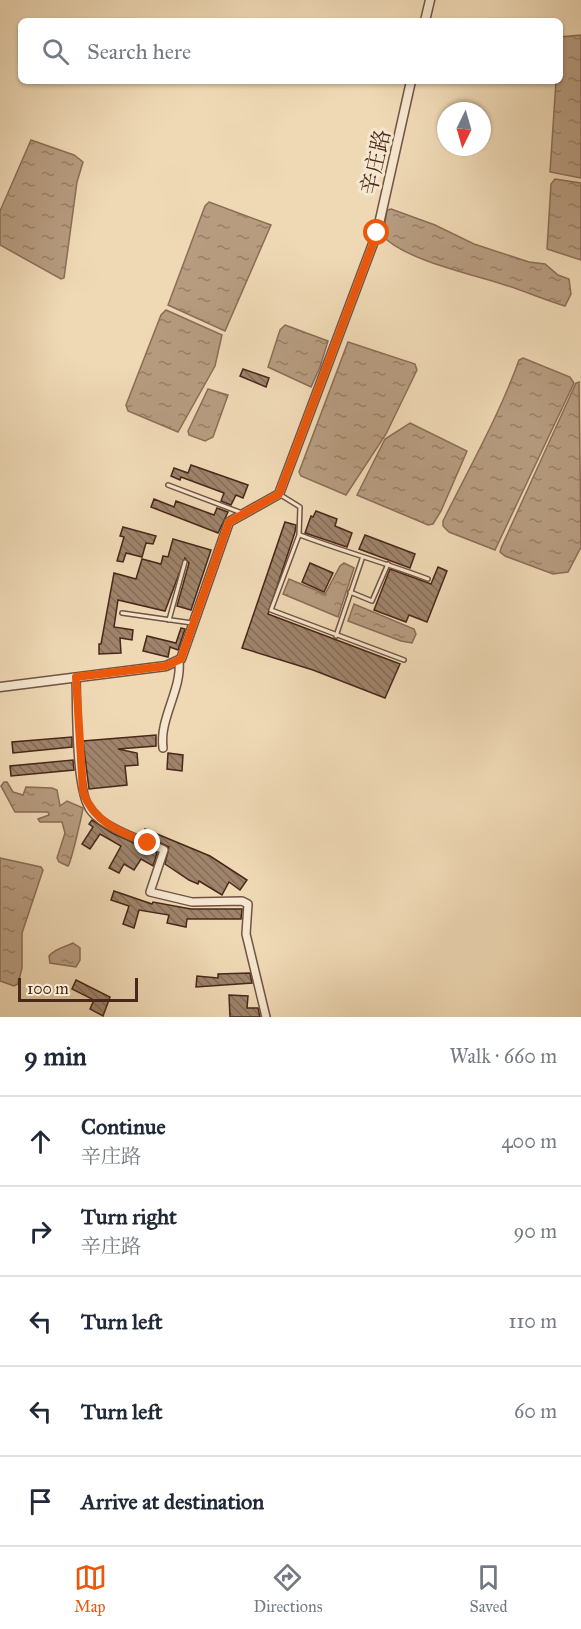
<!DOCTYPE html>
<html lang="en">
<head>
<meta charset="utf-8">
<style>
	body { margin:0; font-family:"IM FELL Great Primer","Noto Serif SC",serif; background:#f6f6f7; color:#1f2937 }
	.compass { position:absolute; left:437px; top:102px; width:54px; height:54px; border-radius:50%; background:#fff; box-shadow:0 2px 4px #0004; rotate:185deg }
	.scale { position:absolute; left:18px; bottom:15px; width:120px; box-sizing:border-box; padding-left:6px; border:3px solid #49271a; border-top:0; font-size:16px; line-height:21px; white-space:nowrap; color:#49271a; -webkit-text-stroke:4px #f5e6cf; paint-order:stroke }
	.stop { position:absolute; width:18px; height:18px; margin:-14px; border:4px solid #ea580c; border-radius:50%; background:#fff }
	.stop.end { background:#ea580c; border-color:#fff; box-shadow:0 2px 6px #0008 }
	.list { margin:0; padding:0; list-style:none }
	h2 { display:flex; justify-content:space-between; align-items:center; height:78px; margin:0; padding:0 24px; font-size:26px }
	h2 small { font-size:20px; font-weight:400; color:#747a83 }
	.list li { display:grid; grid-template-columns:39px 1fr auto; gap:18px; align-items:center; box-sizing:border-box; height:90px; padding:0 24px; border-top:2px solid #e0e1e3 }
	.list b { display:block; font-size:22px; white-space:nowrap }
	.list p { margin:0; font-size:20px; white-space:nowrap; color:#747a83 }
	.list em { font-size:20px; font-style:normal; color:#747a83 }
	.icon { flex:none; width:33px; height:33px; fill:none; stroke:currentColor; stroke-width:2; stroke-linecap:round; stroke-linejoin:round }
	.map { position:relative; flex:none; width:581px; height:1017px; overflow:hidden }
	.search { position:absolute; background:#fff; box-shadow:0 2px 4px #0004; left:18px; right:18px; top:18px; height:66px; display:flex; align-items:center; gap:15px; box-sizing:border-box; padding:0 21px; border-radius:9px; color:#747a83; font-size:22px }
	.sheet { height:528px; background:#fff }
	nav { display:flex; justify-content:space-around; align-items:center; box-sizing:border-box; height:84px; border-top:2px solid #e0e1e3; background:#fff; font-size:16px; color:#747a83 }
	nav a { display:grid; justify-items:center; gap:3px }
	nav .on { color:#ea580c }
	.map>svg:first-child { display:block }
	.water { fill:url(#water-ripples); stroke:#8b6d57; stroke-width:1.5 }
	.building { fill:url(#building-back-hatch); stroke:#49271a; stroke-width:1.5 }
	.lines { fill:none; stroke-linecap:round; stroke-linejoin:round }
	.service-casing { stroke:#725441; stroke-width:6 }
	.minor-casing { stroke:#725441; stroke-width:10 }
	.tertiary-casing { stroke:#725441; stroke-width:11 }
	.service { stroke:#f5e6cf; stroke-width:3 }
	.minor { stroke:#f5e6cf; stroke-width:7 }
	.tertiary { stroke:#f5e6cf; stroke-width:8 }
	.route { stroke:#ea580c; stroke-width:8 }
	.labels { text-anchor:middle; stroke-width:6; stroke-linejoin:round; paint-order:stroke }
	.street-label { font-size:22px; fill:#49271a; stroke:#f5e6cf }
</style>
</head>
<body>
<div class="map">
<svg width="581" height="1017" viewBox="0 0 581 1017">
	<defs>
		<pattern id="water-ripples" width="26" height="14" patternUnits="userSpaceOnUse" patternTransform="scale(1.5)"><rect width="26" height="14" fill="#b79c80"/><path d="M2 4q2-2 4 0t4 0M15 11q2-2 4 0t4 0" fill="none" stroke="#977f68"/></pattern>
		<pattern id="building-back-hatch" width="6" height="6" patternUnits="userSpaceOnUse" patternTransform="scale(1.5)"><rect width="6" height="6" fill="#9f846b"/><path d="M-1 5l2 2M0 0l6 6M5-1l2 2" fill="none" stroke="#846c57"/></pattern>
	</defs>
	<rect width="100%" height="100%" fill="#efd9b5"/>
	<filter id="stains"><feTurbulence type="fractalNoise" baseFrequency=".00333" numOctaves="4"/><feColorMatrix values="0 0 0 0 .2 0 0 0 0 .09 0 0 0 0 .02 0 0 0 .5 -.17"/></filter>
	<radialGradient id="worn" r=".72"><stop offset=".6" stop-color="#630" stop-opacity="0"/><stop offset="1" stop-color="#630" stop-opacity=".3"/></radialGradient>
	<g class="water">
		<path d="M581,35V178L550,172L556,81H560V37Z"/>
		<path d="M31,140L74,155L83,162L77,182L64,278L61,279L0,245V211Z"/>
		<path d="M555,179L581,183V260L547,249L551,184Z"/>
		<path d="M209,202L271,225L225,331L168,305L205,206Z"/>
		<path d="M391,209L435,225L474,244L529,262L545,264L558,275L569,279L571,294L565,306C545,300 527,292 508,286C476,275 404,260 383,236L387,210Z"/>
		<path d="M166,310L222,335L215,366L178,432L128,411L126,405L161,315Z"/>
		<path d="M285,325L328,341L320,367L311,387L268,367L280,330Z"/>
		<path d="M348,342L415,364L417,370L386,434L346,495L301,476L299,472Z"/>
		<path d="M523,358L570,377L574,383L495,550L449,532L443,526V521C469,468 499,416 519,360Z"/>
		<path d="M579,382L581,547L568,572L553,574L505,556L500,552L501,548L576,383Z"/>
		<path d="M208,389L228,395L213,437L205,441L189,435L188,431Z"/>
		<path d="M410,423L467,451L441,511L433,524L428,525L357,495L385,439Z"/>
		<path d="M344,563L354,568L338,617L283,594L289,579L325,594L340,566Z"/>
		<path d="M354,604L414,629L416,634L412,643L401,641L348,621Z"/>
		<path d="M4,782H7L13,792L23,795L26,787L52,788L57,790L60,806L67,801L83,808C82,815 71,863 68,866L59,862L57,858L65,833L62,822H40L38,819L49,815L48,812H15L1,786Z"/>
		<path d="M0,858L41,867L43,870L22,933V968L18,984L14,986L0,981Z"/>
		<path d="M73,943L80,948V960L76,967L50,963L49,956C57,947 64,948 73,943Z"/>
	</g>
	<g class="building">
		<path d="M243,369L269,378L266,387L240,376Z"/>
		<path d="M191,465L248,485L243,498L236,495L231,505L221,501L224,493L181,477L180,480L171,476L174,468L188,473Z"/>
		<path d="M154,499L174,507L176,501L214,515L217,508L228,512L218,533L151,507Z"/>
		<path d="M316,511L337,519L335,526L352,533L347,547L305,533L311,516L313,517Z"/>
		<path d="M285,522L296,525L295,532L268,614L400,664L385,698L313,670L242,648Z"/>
		<path d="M123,527L156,536L153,544L146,543L142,557L126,553L123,562L117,561L124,537L120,536Z"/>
		<path d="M365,535L415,554L410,568L359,549Z"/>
		<path d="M173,539L211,550L191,610L177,606L189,563L185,558L165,611L118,600L114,627L133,630L132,640L120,638L121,653L99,654V644H101L114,573L136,579L142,559L161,564L163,556L168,557Z"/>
		<path d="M310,563L333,573L324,592L302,582Z"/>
		<path d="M438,567L447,571L427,622L409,615L406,622L374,610L390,569L431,584Z"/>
		<path d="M181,628L185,629L178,650L170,647L168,657L143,651L147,636L176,643Z"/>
		<path d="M156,735V746L118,749L137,753L138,765L125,766L127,785L89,789L83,741Z"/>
		<path d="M72,737V747L13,753L12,742Z"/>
		<path d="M168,753L183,755L182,771L167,769Z"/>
		<path d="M73,760L74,770L11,776L10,766Z"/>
		<path d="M92,820L112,833L157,853L153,866L141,859L134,870L124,864L119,873L109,868L121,846L100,834L90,849L82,844L93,827L89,824Z"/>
		<path d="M145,829L210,856L247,880L240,890L229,882L222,895L199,881L198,884L189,880L165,864L169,847L143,835Z"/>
		<path d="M114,891L152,904L153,902L191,909H242L241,919H187L186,927L167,923L169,915L139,910L134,928L123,924L129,906L111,900Z"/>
		<path d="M250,973L252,983L196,987L197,976L218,978V974Z"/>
		<path d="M76,980L110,997L103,1016L90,1009L94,1000L72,989Z"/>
		<path d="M229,995L248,996L247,1008H258L260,1017H230Z"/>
	</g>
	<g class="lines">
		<g class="service-casing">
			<g id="service">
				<path d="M168,485L242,513"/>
				<path d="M279,494L300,507L299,535L271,610L404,660"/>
				<path d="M300,535C342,551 386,563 428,579"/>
				<path d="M350,592L372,601L388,564"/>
				<path d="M122,613L192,623"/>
				<path d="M169,620L185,562"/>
				<path d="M336,636L362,559"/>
			</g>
		</g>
		<g class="minor-casing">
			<g id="minor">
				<path d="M76,677C77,705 75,791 91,811C104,828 144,841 164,850L150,892L192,902L242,901L248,904L246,934L266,1017"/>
				<path d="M163,748C159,718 182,690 179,661"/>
			</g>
		</g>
		<g class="tertiary-casing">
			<g id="tertiary">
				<path d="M425,21L430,0"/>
				<path d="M0,687L166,666L181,659L229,522L279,494L377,233L411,81"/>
			</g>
		</g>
		<use href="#service" class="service"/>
		<use href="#minor" class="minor"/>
		<use href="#tertiary" class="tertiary"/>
	</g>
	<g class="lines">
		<path class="route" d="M148,843C119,832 94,822 83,792L76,677L166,666L181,659L229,522L279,494L377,233"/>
	</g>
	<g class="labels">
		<g class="street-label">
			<text transform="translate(375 162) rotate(-77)" y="8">辛庄路</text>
		</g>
	</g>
	<rect width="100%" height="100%" filter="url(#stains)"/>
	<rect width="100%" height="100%" fill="url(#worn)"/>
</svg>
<svg class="compass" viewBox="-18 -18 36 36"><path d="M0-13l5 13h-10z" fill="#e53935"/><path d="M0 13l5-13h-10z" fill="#747a83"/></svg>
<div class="scale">100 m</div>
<div class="stop" style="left:377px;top:233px"></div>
<div class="stop end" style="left:148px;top:843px"></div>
<div class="search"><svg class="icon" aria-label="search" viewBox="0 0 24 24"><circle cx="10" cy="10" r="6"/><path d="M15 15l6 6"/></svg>Search here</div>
</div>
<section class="sheet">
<h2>9 min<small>Walk · 660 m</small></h2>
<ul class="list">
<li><svg class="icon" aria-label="ahead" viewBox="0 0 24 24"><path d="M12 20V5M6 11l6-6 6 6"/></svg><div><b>Continue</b><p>辛庄路</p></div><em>400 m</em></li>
<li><svg class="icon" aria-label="right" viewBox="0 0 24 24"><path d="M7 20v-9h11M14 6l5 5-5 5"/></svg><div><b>Turn right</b><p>辛庄路</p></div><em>90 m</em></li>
<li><svg class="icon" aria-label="left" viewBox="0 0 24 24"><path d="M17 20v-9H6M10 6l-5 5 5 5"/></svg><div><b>Turn left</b></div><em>110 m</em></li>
<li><svg class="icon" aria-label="left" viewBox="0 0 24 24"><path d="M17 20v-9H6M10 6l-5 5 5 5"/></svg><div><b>Turn left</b></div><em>60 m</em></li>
<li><svg class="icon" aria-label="arrive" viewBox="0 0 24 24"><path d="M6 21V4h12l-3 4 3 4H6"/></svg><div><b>Arrive at destination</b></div></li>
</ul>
</section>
<nav>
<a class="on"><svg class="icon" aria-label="map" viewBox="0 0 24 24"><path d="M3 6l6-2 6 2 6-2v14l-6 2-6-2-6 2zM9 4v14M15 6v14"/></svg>Map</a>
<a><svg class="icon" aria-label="directions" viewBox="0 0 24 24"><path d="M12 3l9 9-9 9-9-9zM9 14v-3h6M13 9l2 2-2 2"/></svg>Directions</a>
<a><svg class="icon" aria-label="saved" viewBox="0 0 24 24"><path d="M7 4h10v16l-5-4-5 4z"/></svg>Saved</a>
</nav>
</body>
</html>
